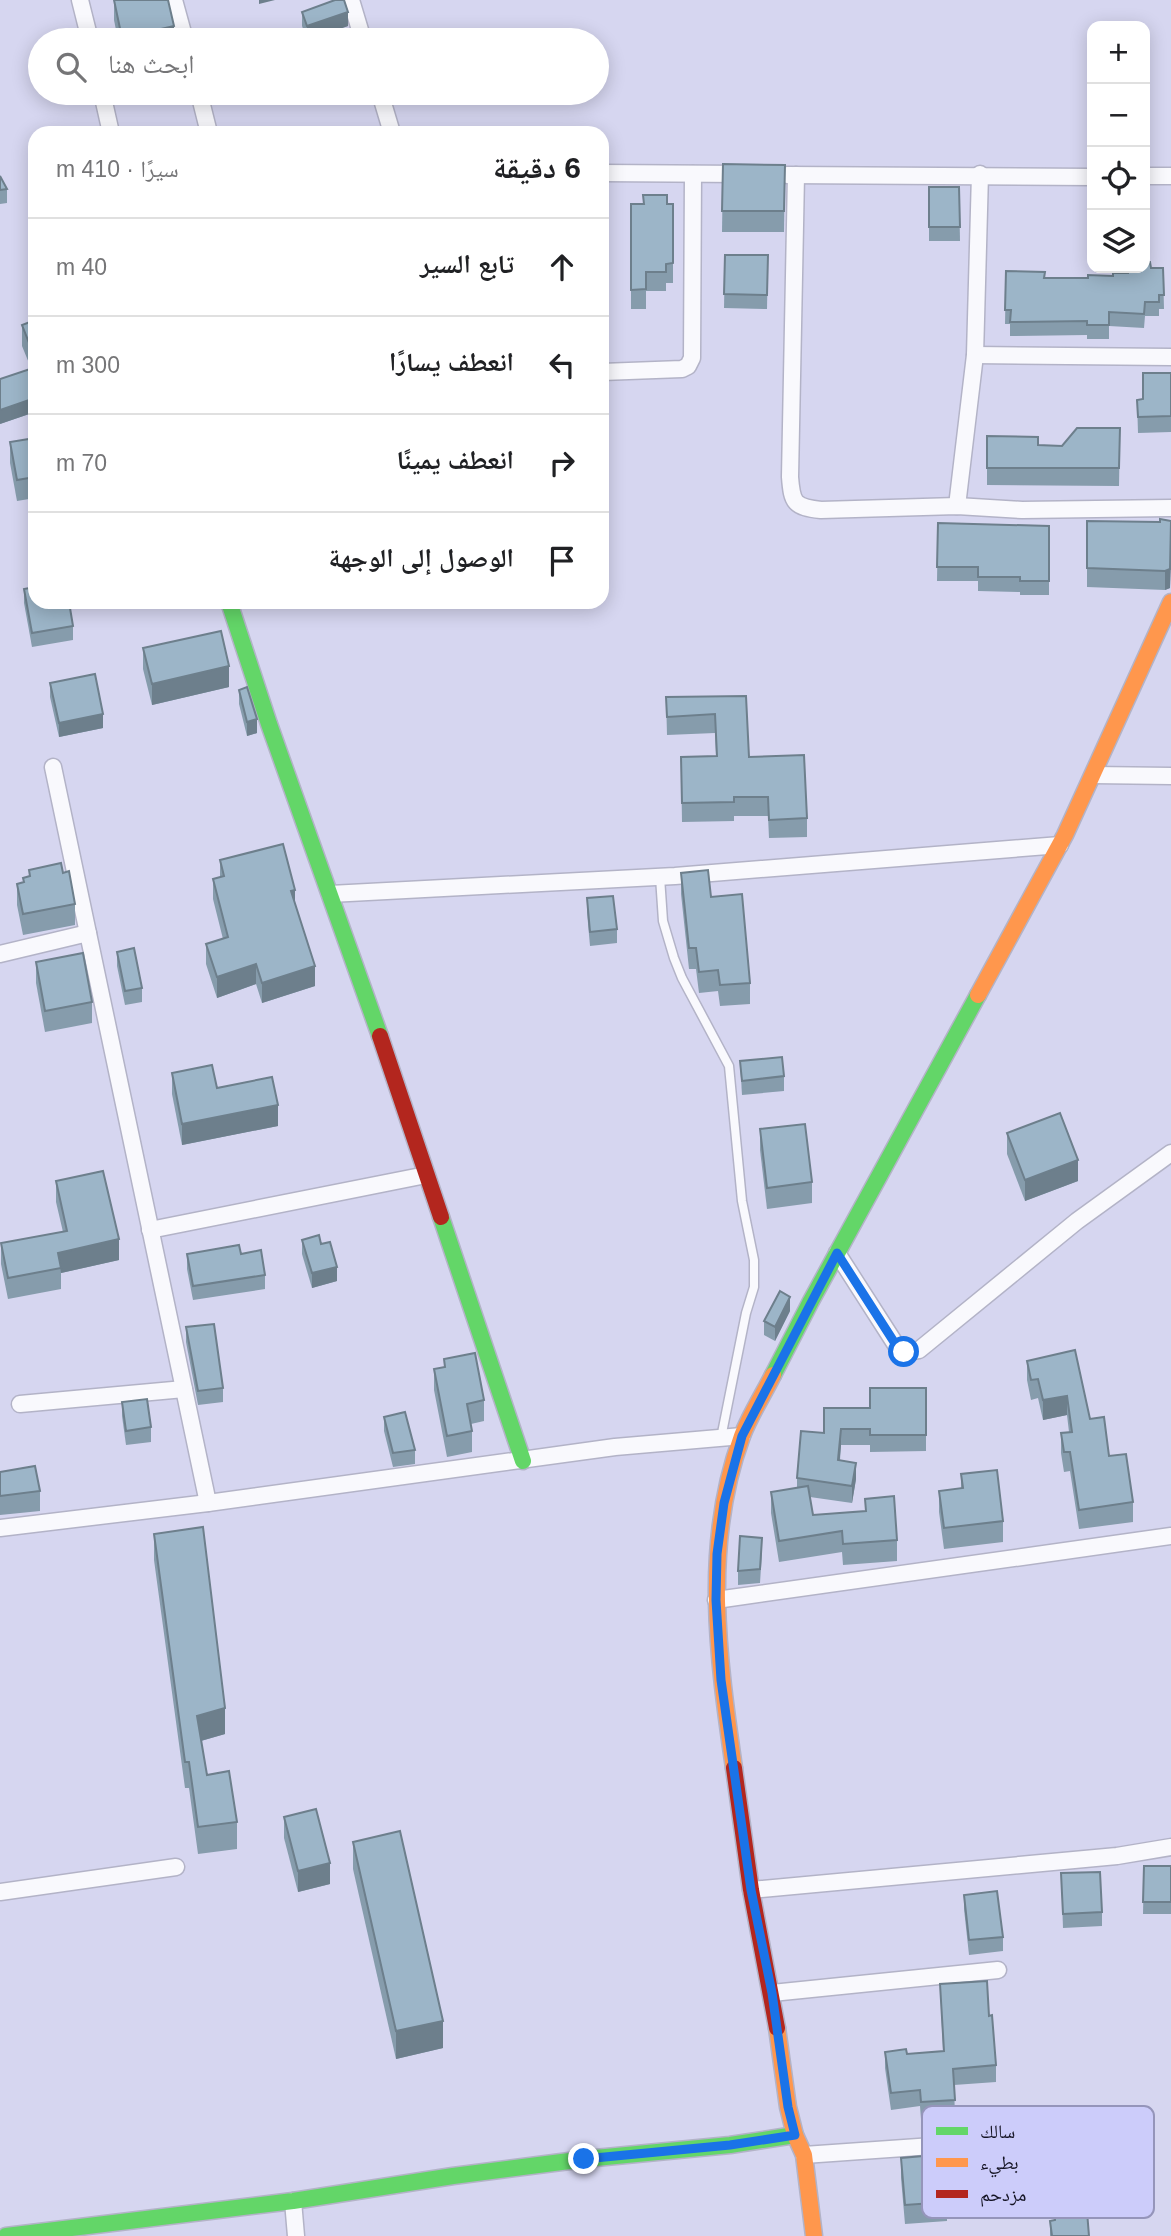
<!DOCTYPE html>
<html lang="ar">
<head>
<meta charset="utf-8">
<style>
	body { margin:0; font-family:Arial,"Noto Naskh Arabic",sans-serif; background:#f6f6f6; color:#202124; direction:rtl }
	.controls { position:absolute; right:21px; top:21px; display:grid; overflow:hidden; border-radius:14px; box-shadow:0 4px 18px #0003 }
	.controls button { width:63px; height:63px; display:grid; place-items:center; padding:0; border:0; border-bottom:2px solid #e0e0e0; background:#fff; color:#202124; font:35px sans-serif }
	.stop { position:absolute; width:21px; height:21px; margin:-16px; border:5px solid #1a73e8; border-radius:50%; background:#fff }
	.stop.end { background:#1a73e8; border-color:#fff; box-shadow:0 2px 7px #0008 }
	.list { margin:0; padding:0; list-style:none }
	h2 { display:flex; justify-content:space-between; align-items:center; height:91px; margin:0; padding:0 28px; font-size:30px }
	h2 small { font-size:23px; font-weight:400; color:#757577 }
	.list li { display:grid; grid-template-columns:46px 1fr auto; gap:21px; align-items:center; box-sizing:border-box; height:98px; padding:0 28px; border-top:2px solid #e0e0e0 }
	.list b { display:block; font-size:26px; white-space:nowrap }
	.list em { font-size:23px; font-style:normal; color:#757577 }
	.icon { flex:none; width:38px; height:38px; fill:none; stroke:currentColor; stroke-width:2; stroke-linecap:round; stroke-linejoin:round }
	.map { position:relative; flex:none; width:1171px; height:2236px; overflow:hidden; direction:ltr }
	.search { position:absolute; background:#fff; box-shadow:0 4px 18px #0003; left:28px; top:28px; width:581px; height:77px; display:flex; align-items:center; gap:18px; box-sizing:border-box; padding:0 24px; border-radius:38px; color:#757577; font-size:26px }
	.panel { position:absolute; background:#fff; box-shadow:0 4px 18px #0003; left:28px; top:126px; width:581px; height:483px; border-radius:21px; direction:rtl }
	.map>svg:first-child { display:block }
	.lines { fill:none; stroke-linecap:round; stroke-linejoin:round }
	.lane-casing { stroke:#b3b3c7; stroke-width:11 }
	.street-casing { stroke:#b3b3c7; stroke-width:19 }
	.fast-casing { stroke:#b3b3c7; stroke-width:19 }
	.slow-casing { stroke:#b3b3c7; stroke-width:19 }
	.jam-casing { stroke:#b3b3c7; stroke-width:19 }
	.lane { stroke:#f9f9fd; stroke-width:8 }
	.street { stroke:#f9f9fd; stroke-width:16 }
	.fast { stroke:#63d668; stroke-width:16 }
	.slow { stroke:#ff974d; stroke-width:16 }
	.jam { stroke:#b3261e; stroke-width:16 }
	.wall { fill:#869cac }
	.shaded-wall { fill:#6d7f8c }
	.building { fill:#9cb5c8; stroke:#6d7f8c; stroke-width:2 }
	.route { stroke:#1a73e8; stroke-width:9 }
	.key { fill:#ccccfa; stroke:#9595ba; stroke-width:2 }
	.key-label { font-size:19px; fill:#151424 }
</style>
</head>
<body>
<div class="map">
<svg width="1171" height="2236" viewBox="0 0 1171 2236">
	<rect width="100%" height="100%" fill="#d6d6f0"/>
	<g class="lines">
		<g class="lane-casing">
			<path id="lane" d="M660,877L663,921L674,958L682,978L729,1066L742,1201L754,1260V1287L746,1313L721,1438"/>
		</g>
		<g class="street-casing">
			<g id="street">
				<path d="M80,0L90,40"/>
				<path d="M174,0L185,40"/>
				<path d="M351,0L363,40"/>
				<path d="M102,93L111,133"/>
				<path d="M199,93L209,133"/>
				<path d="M380,93L392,133"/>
				<path d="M602,173L743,174"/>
				<path d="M787,175L1092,177"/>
				<path d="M796,175L790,477C792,503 794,507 821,510L957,506L1022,510L1171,508"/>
				<path d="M1145,176H1171"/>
				<path d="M975,355L1171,357"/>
				<path d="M602,372L682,369L688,366L692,358L693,174"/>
				<path d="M957,506L975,355L980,174"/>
				<path d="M53,767L208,1503"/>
				<path d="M1093,775L1171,776"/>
				<path d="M330,894L675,876L1060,845"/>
				<path d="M0,954L88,933"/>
				<path d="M150,1230L426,1175"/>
				<path d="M837,1253L896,1345L904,1352L919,1350L1077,1221L1171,1153"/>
				<path d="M20,1404L184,1389"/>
				<path d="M0,1528L208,1503L615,1447L742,1436"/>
				<path d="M716,1600L1171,1536"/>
				<path d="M751,1890L1117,1856L1171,1847"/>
				<path d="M0,1892L176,1867"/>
				<path d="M772,1993L998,1970"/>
				<path d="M804,2155L1019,2140"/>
				<path d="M293,2201L296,2236"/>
			</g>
		</g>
		<g class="fast-casing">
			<g id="fast">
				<path d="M229,602L269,724L380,1036"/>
				<path d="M441,1217L523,1461"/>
				<path d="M773,1375L811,1301L978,995"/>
				<path d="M6,2236L293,2201L453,2176L585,2159L730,2145L795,2135"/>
			</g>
		</g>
		<g class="slow-casing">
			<g id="slow">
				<path d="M978,995L1065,835L1171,602"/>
				<path d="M734,1768C718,1658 702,1544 742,1436C750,1415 763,1395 773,1375"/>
				<path d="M777,2028L788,2107L795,2135L804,2155L814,2236"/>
			</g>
		</g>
		<g class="jam-casing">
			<g id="jam">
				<path d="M380,1036L441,1217"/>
				<path d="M734,1768L751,1890L777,2028"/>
			</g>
		</g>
		<use href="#lane" class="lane"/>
		<use href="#street" class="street"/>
		<use href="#fast" class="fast"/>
		<use href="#slow" class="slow"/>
		<use href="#jam" class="jam"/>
	</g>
	<g class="wall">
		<path d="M114,0L174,40H118L114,20Z"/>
		<path d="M302,12L348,26L307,40L302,26Z"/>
		<path d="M0,164V176L7,189V203L0,204Z"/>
		<path d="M723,164L785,165L784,232H722Z"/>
		<path d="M929,187H959L960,241H929Z"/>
		<path d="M631,204H673V283H666V291H646V309H631Z"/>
		<path d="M725,255H768L767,309L724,308Z"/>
		<path d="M1151,268H1163L1164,309H1159V316H1145L1144,328L1109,326V339H1087V335L1010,336V324H1005L1006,271L1044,278H1088L1113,276Z"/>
		<path d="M35,320V412L0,424L31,368L22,346V325Z"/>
		<path d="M1171,373V432L1138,433L1137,400H1143Z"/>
		<path d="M1120,428L1119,486L987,485V436L1038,445L1062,446Z"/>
		<path d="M35,438V498L17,501L10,463V442Z"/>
		<path d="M1087,521L1160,522L1170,588L1165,590L1087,587Z"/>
		<path d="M938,523L1049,526V595H1020V592L978,591V581H937Z"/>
		<path d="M24,589L73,626V640L32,647L24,603Z"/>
		<path d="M143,648L229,687L152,705L143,669Z"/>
		<path d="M50,683L103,728L59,737L50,697Z"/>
		<path d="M239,690L257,733L247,736L239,704Z"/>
		<path d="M746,696L749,757L807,818V837L769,838L768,816H734V821L682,822L681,757L716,756L715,733L667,735L666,697Z"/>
		<path d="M220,860L295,903L315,986L262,1003L256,984L217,998L206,964V944L223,939L213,899V879L220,877Z"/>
		<path d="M29,870L63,873L75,904V925L23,935L17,905V884L23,882V878L29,876Z"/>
		<path d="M681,873L711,897L750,983V1004L720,1006L718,991L699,993L696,969H689L681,894Z"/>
		<path d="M587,898L617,929V943L590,946L587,912Z"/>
		<path d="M117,952L142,988V1002L125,1005L117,966Z"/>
		<path d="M36,962L92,1002V1023L45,1032L36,983Z"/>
		<path d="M740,1061L784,1076V1091L742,1095Z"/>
		<path d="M172,1073L217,1088L278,1126L182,1145L172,1094Z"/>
		<path d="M760,1129L812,1182V1203L767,1209L760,1150Z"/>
		<path d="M1007,1133L1078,1181L1025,1201L1007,1154Z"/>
		<path d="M56,1181L119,1260L61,1273V1289L8,1299L1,1264V1243L63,1232L56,1202Z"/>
		<path d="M302,1240L321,1244L337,1281L312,1288L302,1254Z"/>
		<path d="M187,1254H241L265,1275V1289L193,1300L187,1269Z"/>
		<path d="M790,1311L775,1341L764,1335V1321Z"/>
		<path d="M186,1327L223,1388V1402L198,1405L186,1342Z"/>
		<path d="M444,1359L484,1400V1421L471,1424L472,1431V1452L447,1457L434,1390V1369L444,1367Z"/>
		<path d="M1027,1361L1090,1419L1133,1502V1522L1079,1529L1070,1471L1064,1472L1061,1453V1433L1069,1432L1067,1415L1043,1420L1038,1398L1031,1400L1027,1380Z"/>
		<path d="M926,1388V1451L870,1452V1445H841L840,1460L856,1479L852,1503L810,1497L813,1515L865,1511V1499L897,1540V1561L843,1565L842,1552L779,1562L771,1513V1492L797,1488V1478L824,1433L870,1408Z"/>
		<path d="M122,1402L151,1427V1442L126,1445L122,1416Z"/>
		<path d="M384,1417L415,1450V1464L393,1467L384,1431Z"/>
		<path d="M0,1472L40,1491V1511L0,1515Z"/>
		<path d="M961,1474L1003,1521V1542L944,1549L939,1512V1491L961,1488Z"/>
		<path d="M154,1534L225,1734L201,1741L207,1775L237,1822V1849L198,1854L189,1788H185L154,1560Z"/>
		<path d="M762,1552L760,1583L738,1585V1571Z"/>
		<path d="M284,1817L330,1884L298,1892L284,1838Z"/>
		<path d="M353,1842L443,2048L396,2059L353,1869Z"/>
		<path d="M1144,1866H1171V1914H1143Z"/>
		<path d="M1061,1873L1102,1912V1926L1063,1928Z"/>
		<path d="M964,1895L1003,1937V1951L969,1955L964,1909Z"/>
		<path d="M940,1984L989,2016L996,2065V2082L954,2085L955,2117L921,2119L920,2106L891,2110L885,2068V2052L907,2054L943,2051Z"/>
		<path d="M1051,2147L1092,2179L1133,2194V2208L1087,2212L1089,2236H1050V2221L1054,2220Z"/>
		<path d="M901,2158L972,2192V2212L947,2213V2221L905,2224L901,2178Z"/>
	</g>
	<g class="shaded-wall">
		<path d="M259,0H275L259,4Z"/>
		<path d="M348,12V26L307,40V26Z"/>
		<path d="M174,26V40H122V38Z"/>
		<path d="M35,398V412L0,424V410Z"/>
		<path d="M1171,566L1170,588L1165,590V571Z"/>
		<path d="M229,666V687L152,705V684Z"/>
		<path d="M103,714V728L59,737V723Z"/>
		<path d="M257,719V733L247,736V722Z"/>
		<path d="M295,890V910L291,891Z"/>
		<path d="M256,964V984L217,998V977Z"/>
		<path d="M315,966V986L262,1003V983Z"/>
		<path d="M278,1105V1126L182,1145V1124Z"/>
		<path d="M1078,1160V1181L1025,1201V1180Z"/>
		<path d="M119,1239V1260L61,1273L58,1253Z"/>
		<path d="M337,1267V1281L312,1288V1273Z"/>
		<path d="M790,1297V1311L775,1341V1327Z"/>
		<path d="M1067,1396V1415L1043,1420V1400Z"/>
		<path d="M841,1429V1445L838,1477V1460Z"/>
		<path d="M856,1463V1479L852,1503V1486Z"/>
		<path d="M225,1708V1734L197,1742V1716Z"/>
		<path d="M330,1863V1884L298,1892V1871Z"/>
		<path d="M443,2021V2048L396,2059V2031Z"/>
	</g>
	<g class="building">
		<path d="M114,0H168L174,26L122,38Z"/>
		<path d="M335,0H344L348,12L307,26L302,12Z"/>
		<path d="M723,164L785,165L784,211H722Z"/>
		<path d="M0,176L7,189L0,190Z"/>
		<path d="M929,187H959L960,227H929Z"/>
		<path d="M643,195H667V204H673V263L666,264V272H646V289L631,290V204H644Z"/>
		<path d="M725,255H768L767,295L724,294Z"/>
		<path d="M1145,262H1150L1151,268H1163L1164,295H1159V302H1145L1144,314L1109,312V325H1087V321L1010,322L1011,310H1005L1006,271L1045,272L1044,278H1088V275L1113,276V273H1128V268H1145Z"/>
		<path d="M35,320V358L22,325Z"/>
		<path d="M33,368L35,375V398L0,410V379Z"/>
		<path d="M1143,373H1171V416L1138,417L1137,400L1143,399Z"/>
		<path d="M1077,428H1120L1119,468H987V436L1038,437V445L1062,446Z"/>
		<path d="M35,438V477L17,480L10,442Z"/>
		<path d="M1160,519L1171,521L1170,569L1165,571L1087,568V521L1160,522Z"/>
		<path d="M938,523L1049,526V581H1020V577H978V567H937Z"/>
		<path d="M35,587V602H69L73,626L32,633L24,589Z"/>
		<path d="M221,631L229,666L152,684L143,648Z"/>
		<path d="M95,674L103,714L59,723L50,683Z"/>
		<path d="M247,687L257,719L247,722L239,690Z"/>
		<path d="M746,696L749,757L804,755L807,818L769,820L768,797H734V802L682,803L681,757L717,756L715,714L667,717L666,697Z"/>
		<path d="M283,844L295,890L291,891L315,966L262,983L256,964L217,977L206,944L228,937L213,879L224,876L220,860Z"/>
		<path d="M61,863L63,873L69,871L75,904L23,914L17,884L24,882L23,878L30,876L29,870Z"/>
		<path d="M708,870L711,897L742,894L750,983L720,985L718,970L699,972L696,948H689L681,873Z"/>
		<path d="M613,896L617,929L590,932L587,898Z"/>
		<path d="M134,948L142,988L125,991L117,952Z"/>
		<path d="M83,953L92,1002L45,1011L36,962Z"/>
		<path d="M782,1057L784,1076L742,1081L740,1061Z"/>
		<path d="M212,1065L217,1088L272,1077L278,1105L182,1124L172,1073Z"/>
		<path d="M1060,1113L1078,1160L1025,1180L1007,1133Z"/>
		<path d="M805,1124L812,1182L767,1188L760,1129Z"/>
		<path d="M103,1171L119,1239L58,1253L61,1268L8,1278L1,1243L67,1231L56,1181Z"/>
		<path d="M319,1235L321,1244L330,1242L337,1267L312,1273L302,1240Z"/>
		<path d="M239,1245L241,1254L261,1250L265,1275L193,1286L187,1254Z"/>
		<path d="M780,1291L790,1297L775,1327L764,1321Z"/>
		<path d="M214,1324L223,1388L198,1391L186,1327Z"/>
		<path d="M1075,1350L1090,1419L1104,1417L1109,1456L1126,1454L1133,1502L1079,1510L1070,1452H1064L1061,1433L1072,1432L1067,1396L1043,1400L1038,1379L1031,1380L1027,1361Z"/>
		<path d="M475,1353L484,1400L467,1404L472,1431L447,1436L434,1369L445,1367L444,1359Z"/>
		<path d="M870,1388H926V1435H870V1429H841L838,1460L856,1463L852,1486L797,1478L801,1431L824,1433V1408H870Z"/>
		<path d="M147,1399L151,1427L126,1431L122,1402Z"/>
		<path d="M405,1412L415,1450L393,1453L384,1417Z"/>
		<path d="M35,1466L40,1491L0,1496V1472Z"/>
		<path d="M997,1470L1003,1521L944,1528L939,1491L963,1488L961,1474Z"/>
		<path d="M808,1486L813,1515L866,1511L865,1499L894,1496L897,1540L843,1544L842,1531L779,1541L771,1492Z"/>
		<path d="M203,1527L225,1708L197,1716L207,1775L229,1771L237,1822L198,1827L189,1762H185L154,1534Z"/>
		<path d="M740,1536L762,1538L760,1569L738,1571Z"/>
		<path d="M316,1809L330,1863L298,1871L284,1817Z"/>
		<path d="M400,1831L443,2021L396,2031L353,1842Z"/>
		<path d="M1144,1866H1171V1902H1143Z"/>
		<path d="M1100,1872L1102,1912L1063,1914L1061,1873Z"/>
		<path d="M997,1891L1003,1937L969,1940L964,1895Z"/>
		<path d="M987,1981L989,2016L992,2015L996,2065L953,2069L955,2100L921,2102L920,2090L891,2093L885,2052L906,2049L907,2054L944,2051L940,1984Z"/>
		<path d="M1090,2144L1092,2179L1131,2175L1133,2194L1086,2199L1089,2236H1052L1050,2221L1055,2220L1051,2147Z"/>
		<path d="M969,2152L972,2192L946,2194L947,2202L905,2205L901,2158Z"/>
	</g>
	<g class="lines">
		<path class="route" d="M584,2159L730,2145L795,2135L788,2107L772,1993L751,1890L721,1680L716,1600L717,1554L724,1503L742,1436L837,1253L896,1345L904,1352"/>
	</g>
	<rect x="922" y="2106" width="232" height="112" rx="10" class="key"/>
	<rect x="936" y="2127" width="32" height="8" fill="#63d668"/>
	<rect x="936" y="2158" width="32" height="9" fill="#ff974d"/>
	<rect x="936" y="2190" width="32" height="8" fill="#b3261e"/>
	<g class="key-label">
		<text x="980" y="2138">سالك</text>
		<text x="980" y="2169">بطيء</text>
		<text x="980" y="2201">مزدحم</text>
	</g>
</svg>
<div class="controls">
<button>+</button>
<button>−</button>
<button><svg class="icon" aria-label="locate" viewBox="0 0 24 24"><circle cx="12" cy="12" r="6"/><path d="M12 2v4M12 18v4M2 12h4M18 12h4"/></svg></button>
<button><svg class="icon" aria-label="layers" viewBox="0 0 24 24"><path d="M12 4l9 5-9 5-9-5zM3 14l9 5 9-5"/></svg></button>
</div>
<div class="stop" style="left:904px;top:1352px"></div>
<div class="stop end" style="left:584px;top:2159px"></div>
<div class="search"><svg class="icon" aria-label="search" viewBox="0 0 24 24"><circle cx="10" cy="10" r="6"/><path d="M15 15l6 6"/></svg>ابحث هنا</div>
<section class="panel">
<h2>6 دقيقة<small>سيرًا · 410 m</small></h2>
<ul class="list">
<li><svg class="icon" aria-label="ahead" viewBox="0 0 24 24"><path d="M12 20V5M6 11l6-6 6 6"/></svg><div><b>تابع السير</b></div><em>40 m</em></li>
<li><svg class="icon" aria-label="left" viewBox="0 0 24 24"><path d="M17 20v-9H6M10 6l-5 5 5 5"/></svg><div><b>انعطف يسارًا</b></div><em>300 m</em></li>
<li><svg class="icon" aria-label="right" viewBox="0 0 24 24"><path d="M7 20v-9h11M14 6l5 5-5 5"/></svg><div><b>انعطف يمينًا</b></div><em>70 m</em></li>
<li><svg class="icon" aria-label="arrive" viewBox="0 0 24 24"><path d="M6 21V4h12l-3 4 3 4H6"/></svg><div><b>الوصول إلى الوجهة</b></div></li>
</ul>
</section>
</div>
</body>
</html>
